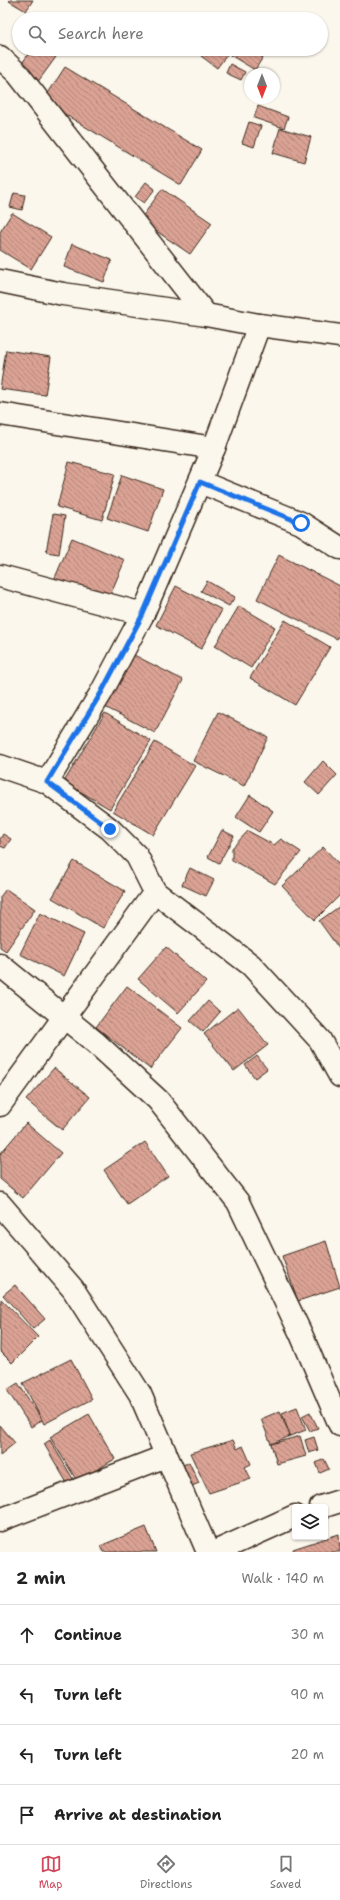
<!DOCTYPE html>
<html lang="en">
<head>
<meta charset="utf-8">
<style>
	body { margin:0; font-family:"Shantell Sans",sans-serif; background:#f6f6f6; color:#222 }
	.controls { position:absolute; right:12px; bottom:12px; display:grid; overflow:hidden; border-radius:4px; box-shadow:0 1px 3px #0004 }
	.controls button { width:36px; height:36px; display:grid; place-items:center; padding:0; border:0; border-bottom:1px solid #e0e0e0; background:#fff; color:#222; font:20px sans-serif }
	.compass { position:absolute; left:244px; top:68px; width:36px; height:36px; border-radius:50%; background:#fff; box-shadow:0 1px 3px #0004; rotate:180deg }
	.stop { position:absolute; width:12px; height:12px; margin:-9px; border:3px solid #1a73e8; border-radius:50%; background:#fff }
	.stop.end { background:#1a73e8; border-color:#fff; box-shadow:0 1px 4px #0008 }
	.list { margin:0; padding:0; list-style:none }
	h2 { display:flex; justify-content:space-between; align-items:center; height:52px; margin:0; padding:0 16px; font-size:17px }
	h2 small { font-size:13px; font-weight:400; color:#767676 }
	.list li { display:grid; grid-template-columns:26px 1fr auto; gap:12px; align-items:center; box-sizing:border-box; height:60px; padding:0 16px; border-top:1px solid #e0e0e0 }
	.list b { display:block; font-size:15px; white-space:nowrap }
	.list em { font-size:13px; font-style:normal; color:#767676 }
	.icon { flex:none; width:22px; height:22px; fill:none; stroke:currentColor; stroke-width:2; stroke-linecap:round; stroke-linejoin:round }
	.map { position:relative; flex:none; width:340px; height:1552px; overflow:hidden }
	.search { position:absolute; background:#fff; box-shadow:0 1px 3px #0004; left:12px; right:12px; top:12px; height:44px; display:flex; align-items:center; gap:10px; box-sizing:border-box; padding:0 14px; border-radius:22px; color:#767676; font-size:15px }
	.sheet { height:292px; background:#fff }
	nav { display:flex; justify-content:space-around; align-items:center; box-sizing:border-box; height:56px; border-top:1px solid #e0e0e0; background:#fff; font-size:11px; color:#767676 }
	nav a { display:grid; justify-items:center; gap:2px }
	nav .on { color:#d1495b }
	.map>svg:first-child { display:block }
	.building { fill:url(#building-back-hatch); stroke:#3b2a1e }
	.lines { fill:none; stroke-linecap:round; stroke-linejoin:round }
	.minor-casing { stroke:#3b2a1e; stroke-width:25 }
	.minor { stroke:#fbf7ec; stroke-width:22 }
	.route { stroke:#1a73e8; stroke-width:5 }
</style>
</head>
<body>
<div class="map">
<svg width="340" height="1552" viewBox="0 0 340 1552">
	<defs>
		<pattern id="building-back-hatch" width="6" height="6" patternUnits="userSpaceOnUse"><rect width="6" height="6" fill="#daa294"/><path d="M-1 5l2 2M0 0l6 6M5-1l2 2" fill="none" stroke="#b28478"/></pattern>
	</defs>
	<rect width="100%" height="100%" fill="#fbf7ec"/>
	<filter id="ink" filterUnits="userSpaceOnUse"><feTurbulence type="fractalNoise" baseFrequency=".025" numOctaves="2"/><feDisplacementMap in="SourceGraphic" scale="8" xChannelSelector="R" yChannelSelector="G"/><feConvolveMatrix kernelMatrix="1 2 1 2 8 2 1 2 1" color-interpolation-filters="sRGB"/></filter>
	<g filter="url(#ink)">
		<g class="building">
			<path d="M10,0H33L26,11L9,1Z"/>
			<path d="M32,49H46L56,57L37,83L18,69Z"/>
			<path d="M207,49H231L217,68L201,56Z"/>
			<path d="M233,49H250L263,57L255,70L230,55Z"/>
			<path d="M230,64L245,72L241,80L226,73Z"/>
			<path d="M65,67L202,150L181,185L43,101Z"/>
			<path d="M258,106L288,117L284,128L254,118Z"/>
			<path d="M249,122L261,126L254,147L242,143Z"/>
			<path d="M280,128L311,137L304,162L273,153Z"/>
			<path d="M146,182L155,189L144,203L135,197Z"/>
			<path d="M162,189L212,223L190,254L140,220Z"/>
			<path d="M14,193L25,195L22,210L10,207Z"/>
			<path d="M12,213L51,237L31,269L0,250V232Z"/>
			<path d="M72,244L112,260L104,282L64,267Z"/>
			<path d="M6,350L51,357L45,395L0,389Z"/>
			<path d="M69,462L115,474L102,520L57,507Z"/>
			<path d="M122,475L163,489L148,532L107,518Z"/>
			<path d="M53,514L65,516L59,554L46,552Z"/>
			<path d="M72,538L125,560L107,602L54,580Z"/>
			<path d="M279,555L340,586V634L337,639L257,599Z"/>
			<path d="M207,581L235,597L229,606L201,591Z"/>
			<path d="M176,586L222,610L201,649L156,625Z"/>
			<path d="M239,606L275,627L251,668L215,646Z"/>
			<path d="M285,620L330,647L295,705L250,678Z"/>
			<path d="M132,654L183,680L155,733L105,707Z"/>
			<path d="M218,712L268,737L244,786L193,761Z"/>
			<path d="M105,713L151,741L110,809L64,782Z"/>
			<path d="M155,742L195,766L153,835L113,811Z"/>
			<path d="M323,761L337,775L319,795L305,782Z"/>
			<path d="M250,795L273,811L259,832L236,817Z"/>
			<path d="M222,830L234,836L219,863L208,857Z"/>
			<path d="M248,831L274,845L281,839L301,852L275,884L232,860V848Z"/>
			<path d="M3,834L11,839L5,848L0,846V839Z"/>
			<path d="M323,847L340,865V895L315,920L282,886Z"/>
			<path d="M74,861L125,891L103,928L52,898Z"/>
			<path d="M190,868L214,880L206,896L182,885Z"/>
			<path d="M6,889L35,909L6,951L0,947V897Z"/>
			<path d="M340,906V950L319,921Z"/>
			<path d="M40,913L84,934L64,976L20,954Z"/>
			<path d="M166,947L206,982L178,1013L138,979Z"/>
			<path d="M127,986L182,1028L150,1069L96,1027Z"/>
			<path d="M208,1001L220,1012L203,1032L190,1021Z"/>
			<path d="M238,1007L268,1045L234,1071L204,1034Z"/>
			<path d="M257,1056L267,1069L255,1078L245,1065Z"/>
			<path d="M54,1068L90,1097L62,1130L26,1100Z"/>
			<path d="M26,1123L61,1153L23,1198L0,1179V1154Z"/>
			<path d="M145,1142L168,1176L127,1204L104,1170Z"/>
			<path d="M326,1241L340,1287L298,1301L282,1256Z"/>
			<path d="M15,1285L45,1319L33,1329L3,1295Z"/>
			<path d="M1,1299L38,1337L12,1363L0,1351Z"/>
			<path d="M71,1359L92,1399L44,1424L23,1383Z"/>
			<path d="M18,1383L42,1420L31,1427L7,1390Z"/>
			<path d="M297,1407L306,1430L290,1436L282,1413Z"/>
			<path d="M280,1411L290,1436L271,1444L261,1419Z"/>
			<path d="M310,1412L318,1428L310,1431L302,1416Z"/>
			<path d="M89,1414L115,1459L77,1481L50,1437Z"/>
			<path d="M0,1425L15,1443L0,1455Z"/>
			<path d="M300,1436L306,1456L277,1464L271,1444Z"/>
			<path d="M314,1437L318,1450L309,1453L305,1440Z"/>
			<path d="M50,1440L76,1484L70,1488L44,1444Z"/>
			<path d="M233,1440L237,1449L243,1446L251,1464L245,1467L251,1479L209,1493L190,1453Z"/>
			<path d="M324,1459L329,1469L320,1473L316,1463Z"/>
			<path d="M189,1462L199,1483L185,1489L176,1469Z"/>
			<path d="M146,1527L156,1552H103L100,1546Z"/>
			<path d="M339,1534L340,1552H294L293,1549Z"/>
		</g>
		<g class="lines">
			<g class="minor-casing">
				<g id="minor">
					<path d="M0,57L18,74L206,315"/>
					<path d="M0,281L63,294L206,315L259,325L340,336"/>
					<path d="M0,414L214,448"/>
					<path d="M200,482L301,523L340,548"/>
					<path d="M0,576L143,614"/>
					<path d="M0,766L47,782L110,829L137,856L155,892L251,965L320,1040L340,1076"/>
					<path d="M47,782L101,693L143,614L214,448L259,325"/>
					<path d="M0,965L96,1043L158,1100L238,1202L301,1334L340,1425"/>
					<path d="M0,1105L155,892"/>
					<path d="M0,1204L73,1289L140,1394L208,1552"/>
					<path d="M321,1507L340,1501"/>
					<path d="M0,1520L166,1456"/>
					<path d="M215,1552L295,1516"/>
				</g>
			</g>
			<use href="#minor" class="minor"/>
		</g>
	</g>
	<g class="lines" filter="url(#ink)">
		<path class="route" d="M110,829L47,782L101,693L143,614L200,482L301,523"/>
	</g>
</svg>
<div class="controls">
<button><svg class="icon" aria-label="layers" viewBox="0 0 24 24"><path d="M12 4l9 5-9 5-9-5zM3 14l9 5 9-5"/></svg></button>
</div>
<svg class="compass" viewBox="-18 -18 36 36"><path d="M0-13l5 13h-10z" fill="#e53935"/><path d="M0 13l5-13h-10z" fill="#767676"/></svg>
<div class="stop" style="left:301px;top:523px"></div>
<div class="stop end" style="left:110px;top:829px"></div>
<div class="search"><svg class="icon" aria-label="search" viewBox="0 0 24 24"><circle cx="10" cy="10" r="6"/><path d="M15 15l6 6"/></svg>Search here</div>
</div>
<section class="sheet">
<h2>2 min<small>Walk · 140 m</small></h2>
<ul class="list">
<li><svg class="icon" aria-label="ahead" viewBox="0 0 24 24"><path d="M12 20V5M6 11l6-6 6 6"/></svg><div><b>Continue</b></div><em>30 m</em></li>
<li><svg class="icon" aria-label="left" viewBox="0 0 24 24"><path d="M17 20v-9H6M10 6l-5 5 5 5"/></svg><div><b>Turn left</b></div><em>90 m</em></li>
<li><svg class="icon" aria-label="left" viewBox="0 0 24 24"><path d="M17 20v-9H6M10 6l-5 5 5 5"/></svg><div><b>Turn left</b></div><em>20 m</em></li>
<li><svg class="icon" aria-label="arrive" viewBox="0 0 24 24"><path d="M6 21V4h12l-3 4 3 4H6"/></svg><div><b>Arrive at destination</b></div></li>
</ul>
</section>
<nav>
<a class="on"><svg class="icon" aria-label="map" viewBox="0 0 24 24"><path d="M3 6l6-2 6 2 6-2v14l-6 2-6-2-6 2zM9 4v14M15 6v14"/></svg>Map</a>
<a><svg class="icon" aria-label="directions" viewBox="0 0 24 24"><path d="M12 3l9 9-9 9-9-9zM9 14v-3h6M13 9l2 2-2 2"/></svg>Directions</a>
<a><svg class="icon" aria-label="saved" viewBox="0 0 24 24"><path d="M7 4h10v16l-5-4-5 4z"/></svg>Saved</a>
</nav>
</body>
</html>
